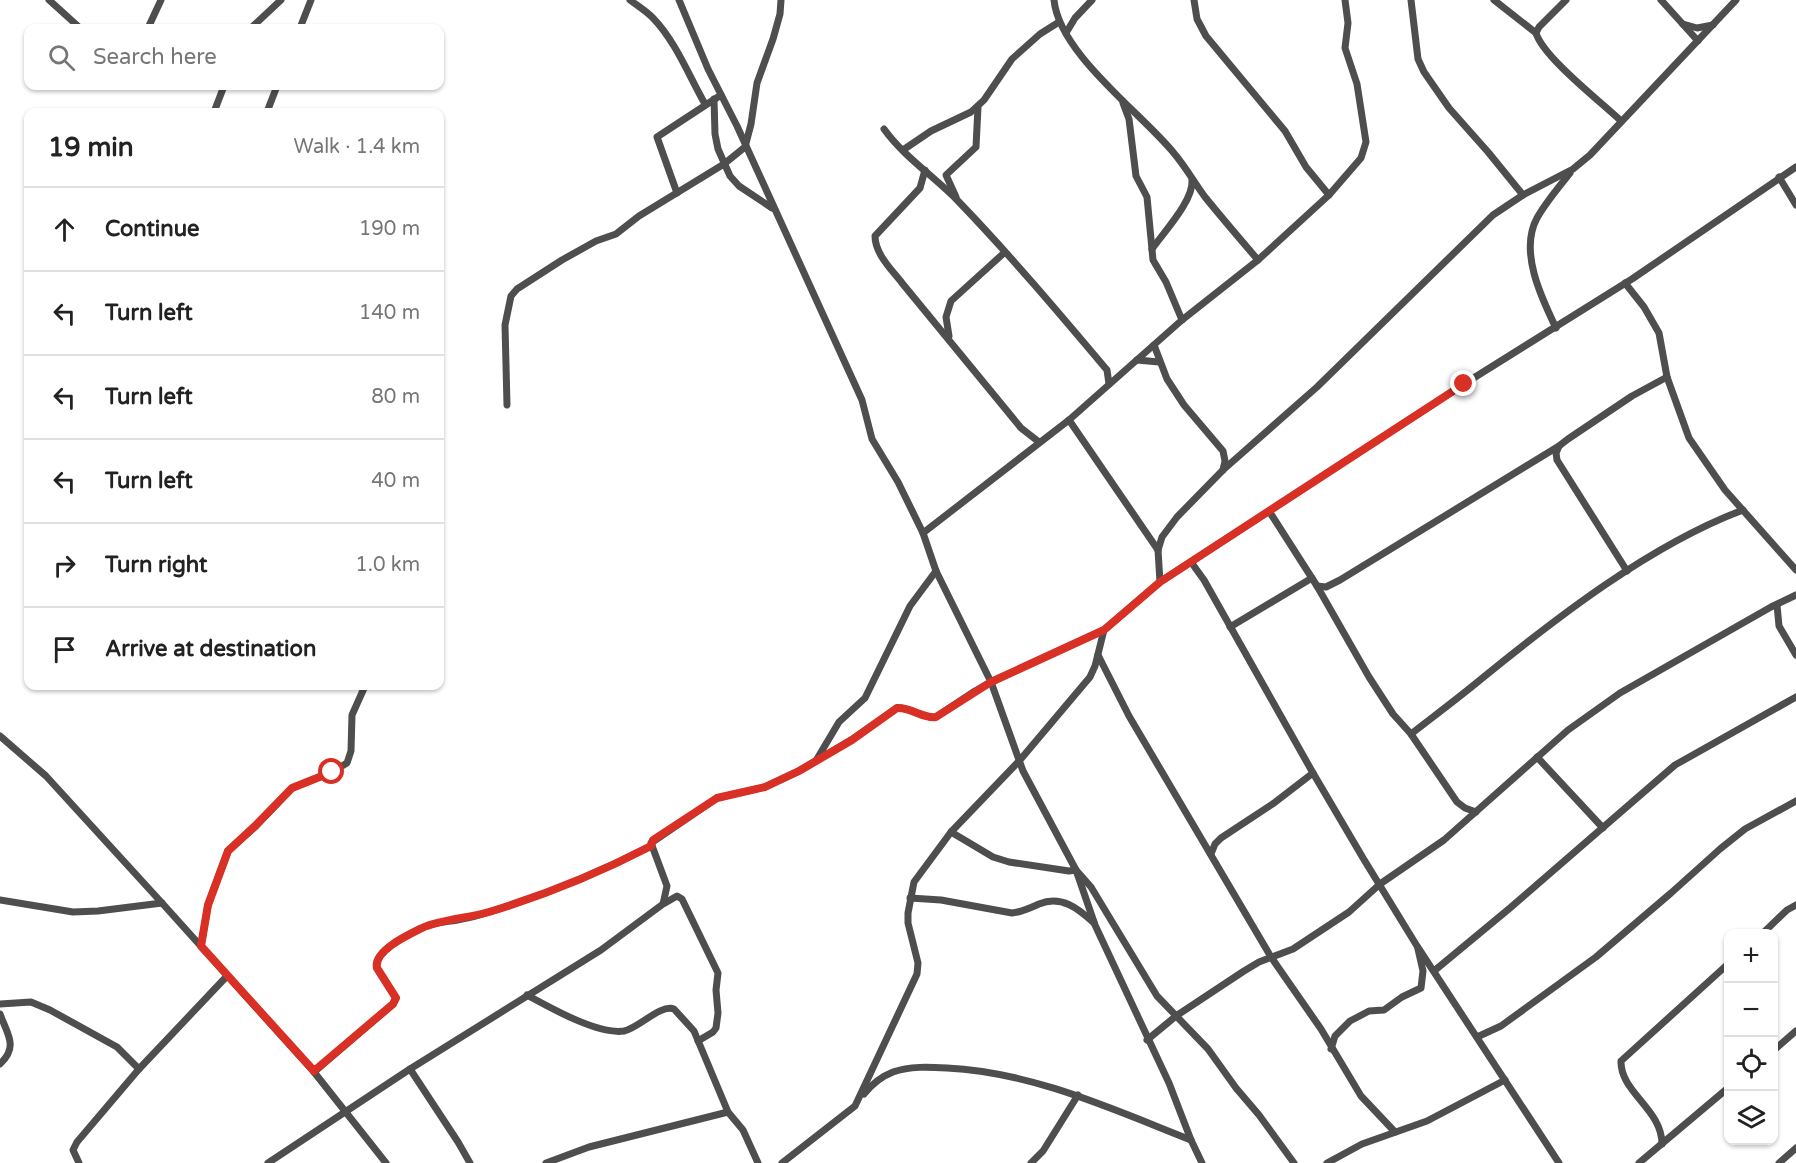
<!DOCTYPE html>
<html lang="en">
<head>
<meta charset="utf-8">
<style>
	body { margin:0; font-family:"Varela Round",sans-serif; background:#f6f6f6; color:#222 }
	.controls { position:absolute; right:18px; bottom:18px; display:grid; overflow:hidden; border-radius:12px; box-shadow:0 2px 4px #0004 }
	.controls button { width:54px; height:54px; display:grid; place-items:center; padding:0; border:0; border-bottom:2px solid #e0e0e0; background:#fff; color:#222; font:30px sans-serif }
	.stop { position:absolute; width:18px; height:18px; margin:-14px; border:4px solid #d93025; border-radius:50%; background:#fff }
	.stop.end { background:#d93025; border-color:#fff; box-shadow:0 2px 6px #0008 }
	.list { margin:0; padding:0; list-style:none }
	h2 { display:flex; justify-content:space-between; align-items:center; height:78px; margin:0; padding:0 24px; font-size:26px }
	h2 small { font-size:20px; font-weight:400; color:#767676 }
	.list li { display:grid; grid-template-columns:39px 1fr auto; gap:18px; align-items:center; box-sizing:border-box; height:84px; padding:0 24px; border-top:2px solid #e0e0e0 }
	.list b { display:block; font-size:22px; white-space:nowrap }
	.list em { font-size:20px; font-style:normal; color:#767676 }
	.icon { flex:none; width:33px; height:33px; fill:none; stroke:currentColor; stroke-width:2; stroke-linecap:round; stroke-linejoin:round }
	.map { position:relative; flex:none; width:1796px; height:1163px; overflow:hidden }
	.search { position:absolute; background:#fff; box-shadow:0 2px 4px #0004; left:24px; top:24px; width:420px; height:66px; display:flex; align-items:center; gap:15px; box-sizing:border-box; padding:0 21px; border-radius:12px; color:#767676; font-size:22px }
	.panel { position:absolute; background:#fff; box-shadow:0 2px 4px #0004; left:24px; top:108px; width:420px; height:582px; border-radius:12px }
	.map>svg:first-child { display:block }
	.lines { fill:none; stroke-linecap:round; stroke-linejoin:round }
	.minor { stroke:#4e4e4e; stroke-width:7 }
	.route { stroke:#d93025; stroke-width:8 }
</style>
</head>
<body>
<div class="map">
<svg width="1796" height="1163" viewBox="0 0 1796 1163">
	<rect width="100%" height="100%" fill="#fff"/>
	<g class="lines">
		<g class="minor">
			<path d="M49,0L80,28"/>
			<path d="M630,0C638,6 646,11 653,18C676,42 689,76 705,104"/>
			<path d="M679,0L708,69L737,126L862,400L872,439L898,482L923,533L936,571L991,682L1023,771L1076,870L1095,925L1169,1083L1191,1140L1202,1163"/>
			<path d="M1054,0C1059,53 1140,112 1173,152C1185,166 1194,182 1205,197C1222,218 1240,239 1258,260"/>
			<path d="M1194,0L1197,19L1206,36L1285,131L1306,167L1329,195"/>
			<path d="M1411,0L1418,59L1424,72L1449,108L1488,152L1523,195"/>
			<path d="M1494,0L1536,33"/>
			<path d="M1566,0L1539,27L1536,33C1543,57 1601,102 1621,121"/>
			<path d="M1661,0L1698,41"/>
			<path d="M1683,24L1697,28L1713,25"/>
			<path d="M148,28L161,0"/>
			<path d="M251,28L281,0"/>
			<path d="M300,28L311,0"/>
			<path d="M1066,33L1075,18L1092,0"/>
			<path d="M714,99L715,134L718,149L730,176L739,186L772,208"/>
			<path d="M1123,103L1129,119L1136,176L1147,197L1153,260L1166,282L1182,320"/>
			<path d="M214,112L224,86"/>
			<path d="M267,112L277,86"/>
			<path d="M884,129C904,157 935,177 959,202C1010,255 1059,313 1107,370L1109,384"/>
			<path d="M903,150L931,131L971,112L984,100L1012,59L1040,34L1059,22"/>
			<path d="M925,170L920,188L875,236C875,254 892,270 902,283L1021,428L1039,442"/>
			<path d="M1779,177L1796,205"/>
			<path d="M677,193L657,137L721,95"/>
			<path d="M956,197L946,175L976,147L978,107"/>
			<path d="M1152,249C1164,232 1194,200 1192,180"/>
			<path d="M1625,283L1644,307L1659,333L1667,377L1689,438L1725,490L1796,570"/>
			<path d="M1556,328C1541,297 1519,251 1537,218C1546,202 1559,187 1570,173"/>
			<path d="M949,336L946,317L951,301L1004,253"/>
			<path d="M1154,345L1167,379L1184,405L1223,451L1225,461L1223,470"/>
			<path d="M1137,360L1159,362"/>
			<path d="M507,405L505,325L511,296L517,289L562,260L596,241L616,234L639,216L724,164L745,147L751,124L757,83L773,39L780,14L781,0"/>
			<path d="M1069,420L1158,550"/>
			<path d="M1269,511L1317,586L1369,677L1393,714L1411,734L1457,802L1465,808L1476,812"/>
			<path d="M923,533L1069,420L1182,320L1258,260L1329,195L1361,158L1366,142L1357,84L1345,48L1348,23L1345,0"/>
			<path d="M1191,562L1204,580L1313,773L1363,858L1417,946L1559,1163"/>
			<path d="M1627,571L1557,460L1556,453L1559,446L1568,439L1632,396L1667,377"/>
			<path d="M1160,582L1158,550L1162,537L1177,517L1223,470L1317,387L1493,215L1523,195L1573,169L1590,155L1736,0"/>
			<path d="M1317,586L1326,587L1340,580L1559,446"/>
			<path d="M1777,605L1779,626L1796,655"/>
			<path d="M1230,627L1312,578"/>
			<path d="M1098,655L1129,716L1271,957L1321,1029L1361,1096L1395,1132"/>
			<path d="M1411,734C1434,716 1457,699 1480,680C1556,618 1650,545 1743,510"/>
			<path d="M0,736L46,776L162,903L314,1072L386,1163"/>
			<path d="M1537,757L1603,828"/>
			<path d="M817,759L839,722L865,698L910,606L936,571"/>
			<path d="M951,832L993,857L1009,862L1069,871L1076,870L1091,887L1157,996L1208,1049L1236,1088L1259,1115L1294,1163"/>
			<path d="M1211,854L1215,844L1221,838L1274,803L1313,773"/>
			<path d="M910,898L941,900L1012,913C1022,912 1030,908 1039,904C1061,895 1078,908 1094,923"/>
			<path d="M0,900L73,912L98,911L162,903"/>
			<path d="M665,903L677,896L682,899L718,973L716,990L718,1013L716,1028L713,1032L698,1041"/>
			<path d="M1762,934L1787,910L1796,905"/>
			<path d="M201,946L208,905L228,851L255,827L292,788L332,772L347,763L351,751L352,715L365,686"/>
			<path d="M1434,971L1510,908L1675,765L1796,697"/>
			<path d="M527,995C549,1007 598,1035 624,1031C639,1028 660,1004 674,1009L694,1031L728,1112L743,1130L758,1163"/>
			<path d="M0,1004L31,1002L50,1010L117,1047L139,1069"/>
			<path d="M0,1014C7,1034 19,1046 0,1064"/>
			<path d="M1477,1037L1501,1026L1596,957L1671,893L1720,849L1745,829L1796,801"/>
			<path d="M1147,1040L1176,1016L1244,971L1259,962L1293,949L1349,912L1380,884L1444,840L1568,730L1620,693L1771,607L1796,595"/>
			<path d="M1331,1049L1335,1036L1350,1021L1369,1011L1384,1010L1402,997L1421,988L1423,971L1418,949"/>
			<path d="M1774,1050L1796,1031"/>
			<path d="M410,1069L458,1142L470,1163"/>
			<path d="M314,1072L393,1004L396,998L377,968C373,951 408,935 422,928C434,922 449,922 462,919C471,918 480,915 489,912C545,895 599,873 651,846"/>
			<path d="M864,1094C872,1084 880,1077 893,1072C910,1066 929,1067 947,1068C1032,1072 1112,1109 1191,1140"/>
			<path d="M1662,1144C1662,1109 1620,1092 1621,1061L1728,964"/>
			<path d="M79,1163L73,1150L77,1142L139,1069L227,976"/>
			<path d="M268,1163L410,1069L601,950L663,904L667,886L651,843L717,798L765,787L799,771L851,740L897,708C911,707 923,719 936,717L975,691L991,682L1104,630"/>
			<path d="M546,1163L589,1147L728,1112"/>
			<path d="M782,1163L855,1106L917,974L918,963L908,923V913L914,882L951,832L1020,760L1090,677L1095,666L1104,630L1160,582L1464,384L1632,279L1796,167"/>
			<path d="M1031,1163L1043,1151L1078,1095"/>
			<path d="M1327,1163L1362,1144L1427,1121L1505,1080"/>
			<path d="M1639,1163L1728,1088"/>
			<path d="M1779,1163L1796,1148"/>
		</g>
	</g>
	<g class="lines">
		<path class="route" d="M332,772L292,788L255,826L228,851L208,905L201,946L314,1071L393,1004L396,998L377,968C373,951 408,935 422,928C439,920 468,918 489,912C545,895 599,873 651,846L653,840L717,798L765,787L799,771L852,740L897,708C911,707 923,719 936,717L991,682L1104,630L1160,582L1464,384"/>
	</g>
</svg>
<div class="controls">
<button>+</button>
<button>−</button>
<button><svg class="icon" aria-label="locate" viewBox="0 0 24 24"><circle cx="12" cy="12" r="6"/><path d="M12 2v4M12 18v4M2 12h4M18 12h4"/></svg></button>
<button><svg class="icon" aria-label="layers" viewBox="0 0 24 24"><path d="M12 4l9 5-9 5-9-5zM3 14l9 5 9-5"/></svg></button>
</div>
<div class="stop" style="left:332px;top:772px"></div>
<div class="stop end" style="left:1464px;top:384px"></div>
<div class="search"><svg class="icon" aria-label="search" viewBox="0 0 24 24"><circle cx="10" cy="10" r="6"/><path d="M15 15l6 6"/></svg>Search here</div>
<section class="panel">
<h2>19 min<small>Walk · 1.4 km</small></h2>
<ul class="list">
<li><svg class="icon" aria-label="ahead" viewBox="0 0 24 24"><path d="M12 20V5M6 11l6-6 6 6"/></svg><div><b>Continue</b></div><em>190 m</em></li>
<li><svg class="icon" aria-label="left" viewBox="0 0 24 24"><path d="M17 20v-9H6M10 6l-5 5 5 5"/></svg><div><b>Turn left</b></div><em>140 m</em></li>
<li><svg class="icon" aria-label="left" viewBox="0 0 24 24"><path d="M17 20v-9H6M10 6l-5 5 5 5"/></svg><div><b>Turn left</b></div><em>80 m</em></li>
<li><svg class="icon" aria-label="left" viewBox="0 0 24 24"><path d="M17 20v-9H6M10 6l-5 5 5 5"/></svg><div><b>Turn left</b></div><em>40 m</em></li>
<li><svg class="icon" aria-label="right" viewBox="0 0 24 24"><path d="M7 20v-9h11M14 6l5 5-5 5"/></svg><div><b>Turn right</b></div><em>1.0 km</em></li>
<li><svg class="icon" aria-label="arrive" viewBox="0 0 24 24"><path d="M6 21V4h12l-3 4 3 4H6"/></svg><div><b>Arrive at destination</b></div></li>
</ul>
</section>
</div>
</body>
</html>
